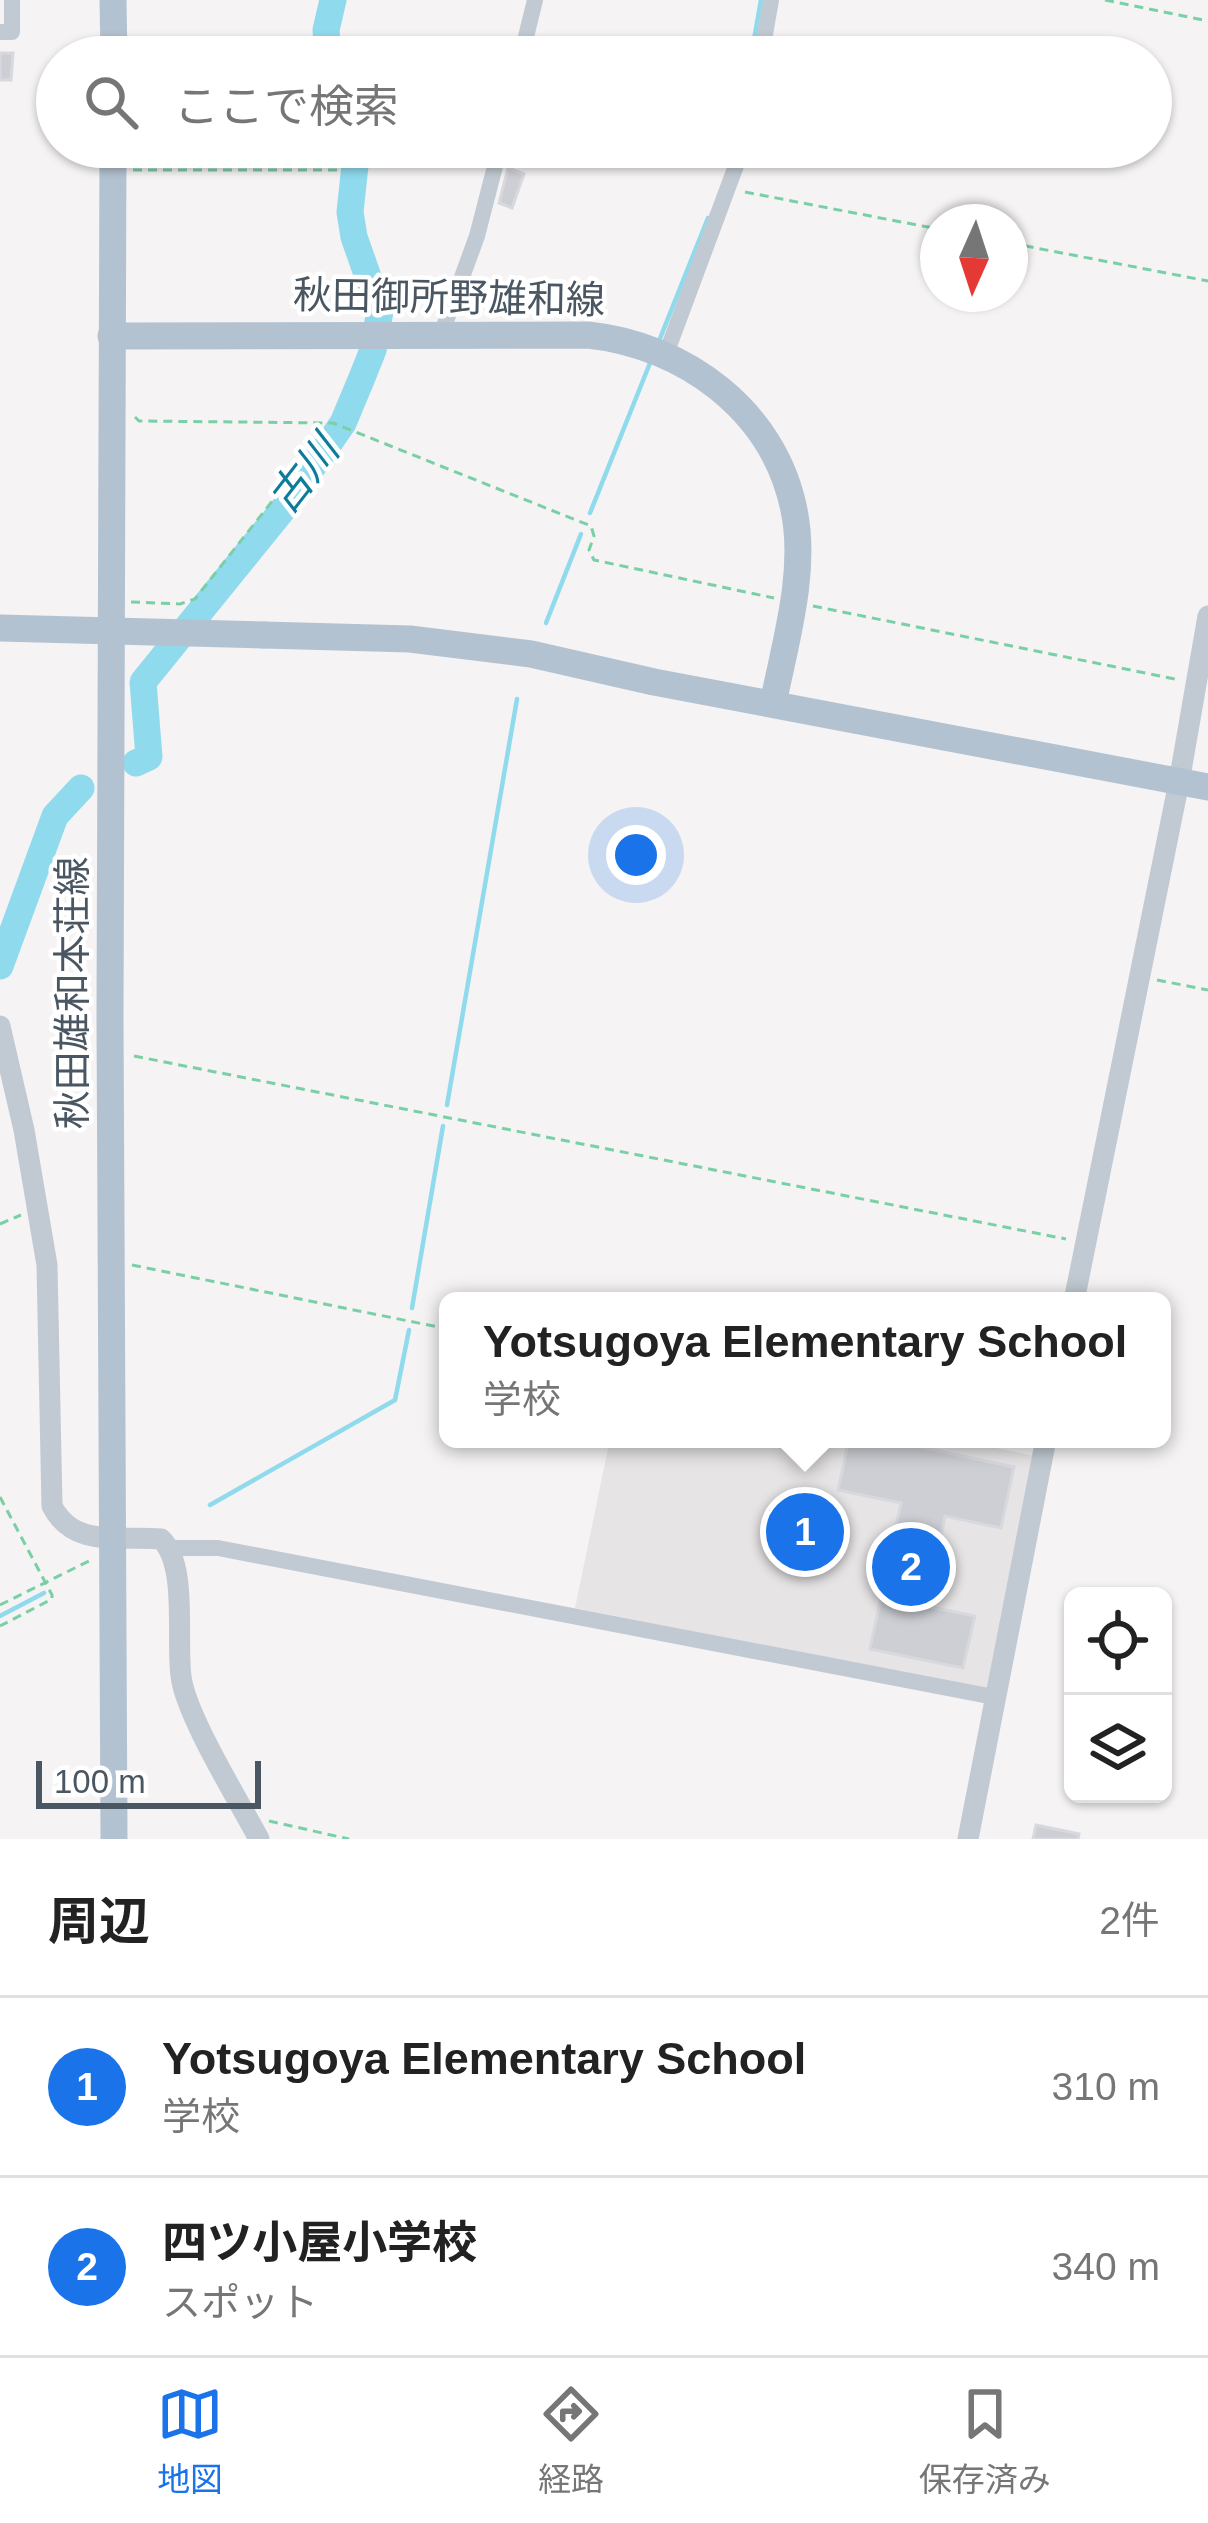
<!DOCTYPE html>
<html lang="ja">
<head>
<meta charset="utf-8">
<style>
	body { margin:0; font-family:Arial,"Noto Sans JP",sans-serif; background:#f2f2f2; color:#222 }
	.controls { position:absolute; right:36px; bottom:36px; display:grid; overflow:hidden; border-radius:18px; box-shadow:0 3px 9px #0004 }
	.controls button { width:108px; height:108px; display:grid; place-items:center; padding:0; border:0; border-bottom:3px solid #e0e0e0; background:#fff; color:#222; font:60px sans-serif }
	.compass { position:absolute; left:920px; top:204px; width:108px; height:108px; border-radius:50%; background:#fff; box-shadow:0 3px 9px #0004; rotate:183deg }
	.scale { position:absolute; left:36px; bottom:30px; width:225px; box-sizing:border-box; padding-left:12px; border:6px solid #4a5661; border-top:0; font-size:33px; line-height:42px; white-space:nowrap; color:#4a5661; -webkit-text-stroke:9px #fff; paint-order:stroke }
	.you { position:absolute; left:636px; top:855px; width:42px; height:42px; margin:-30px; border:9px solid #fff; border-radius:50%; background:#1a73e8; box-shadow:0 0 0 18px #1a73e833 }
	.badge { display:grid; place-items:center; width:78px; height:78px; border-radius:50%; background:#1a73e8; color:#fff; font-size:39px; font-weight:700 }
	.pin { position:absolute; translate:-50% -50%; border:6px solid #fff; box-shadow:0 3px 12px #0006 }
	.popup { position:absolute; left:439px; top:1292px; width:732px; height:156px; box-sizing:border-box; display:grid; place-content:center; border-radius:18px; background:#fff; filter:drop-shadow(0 3px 9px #0005); font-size:39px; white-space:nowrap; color:#767676 }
	.popup b { font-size:45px; color:#222 }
	.popup::after { content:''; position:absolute; left:50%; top:100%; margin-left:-24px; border:24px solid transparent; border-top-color:#fff }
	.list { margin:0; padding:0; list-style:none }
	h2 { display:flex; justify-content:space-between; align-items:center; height:156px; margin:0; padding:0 48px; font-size:51px }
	h2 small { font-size:39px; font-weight:400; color:#767676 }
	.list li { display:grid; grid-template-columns:78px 1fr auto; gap:36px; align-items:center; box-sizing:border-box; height:180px; padding:0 48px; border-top:3px solid #e0e0e0 }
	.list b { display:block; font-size:45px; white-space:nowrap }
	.list p { margin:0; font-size:39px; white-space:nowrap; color:#767676 }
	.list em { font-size:39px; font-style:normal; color:#767676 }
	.icon { flex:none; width:66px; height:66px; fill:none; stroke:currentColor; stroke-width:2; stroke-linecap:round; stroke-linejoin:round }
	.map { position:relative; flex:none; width:1208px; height:1839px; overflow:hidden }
	.search { position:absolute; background:#fff; box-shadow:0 3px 9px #0004; left:36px; right:36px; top:36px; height:132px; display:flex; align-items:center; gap:30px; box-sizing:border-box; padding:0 42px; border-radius:66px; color:#767676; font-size:45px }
	.sheet { height:516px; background:#fff }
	nav { display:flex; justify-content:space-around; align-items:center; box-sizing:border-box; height:168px; border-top:3px solid #e0e0e0; background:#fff; font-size:33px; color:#767676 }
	nav a { display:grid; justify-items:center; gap:6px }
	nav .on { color:#1a73e8 }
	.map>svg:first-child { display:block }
	.education { fill:#e6e4e5 }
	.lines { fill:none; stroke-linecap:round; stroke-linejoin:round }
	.stream { stroke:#90daee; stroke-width:4.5 }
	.river { stroke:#90daee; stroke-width:27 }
	.building { fill:#cdcfd5; stroke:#d7d9de; stroke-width:3 }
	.path { stroke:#7ad0a6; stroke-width:3; stroke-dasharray:9 6; stroke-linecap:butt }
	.minor { stroke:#c1cad2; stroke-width:16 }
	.tertiary { stroke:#c1cad2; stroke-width:21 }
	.primary { stroke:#b3c2d1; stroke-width:27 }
	.primary-bridge { stroke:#b3c2d1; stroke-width:27 }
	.labels { text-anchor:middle; stroke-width:9; stroke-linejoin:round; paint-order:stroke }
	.street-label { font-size:39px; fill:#4a5661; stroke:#fff }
	.water-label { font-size:42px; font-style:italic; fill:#0c7c9b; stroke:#fff }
</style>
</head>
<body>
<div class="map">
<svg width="1208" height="1839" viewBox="0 0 1208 1839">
	<rect width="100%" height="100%" fill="#f5f3f3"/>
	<path class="education" d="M610,1439H953L1035,1456L989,1689L575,1608Z"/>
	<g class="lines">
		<g class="stream">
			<path d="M751,57L761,0"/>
			<path d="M729,162L734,147"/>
			<path d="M659,341L708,218"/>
			<path d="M590,513L650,363"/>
			<path d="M546,623L581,534"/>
			<path d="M447,1105L517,699"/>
			<path d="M412,1308L443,1126"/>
			<path d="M210,1505L395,1400L409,1330"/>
			<path d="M0,1616L44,1593"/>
		</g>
		<g class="river">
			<path d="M328,57L326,30L333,0"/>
			<path d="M136,763L149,757L143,682L284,508L343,423L361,380L373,350L380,311L354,237L350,212L357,147"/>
			<path d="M0,966L55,816L81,788"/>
		</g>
	</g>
	<g class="building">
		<path d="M0,53H13L11,80H0Z"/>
		<path d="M508,168L524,174L512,208L499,203Z"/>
		<path d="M849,1439H883L1014,1467L1001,1528L945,1516L926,1606L975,1616L963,1668L870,1649L901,1503L838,1490Z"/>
		<path d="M1036,1825L1079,1834L1078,1839H1033Z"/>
	</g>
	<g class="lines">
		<g class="path">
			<path d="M1105,0L1208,21"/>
			<path d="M133,170H341"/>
			<path d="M745,192L938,229"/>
			<path d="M1010,243L1208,281"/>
			<path d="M135,417L139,421L333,423L591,526L594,536L589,550L594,560L774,598"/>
			<path d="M131,602L180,604L195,599L322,438L327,425"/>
			<path d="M813,606L1180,680"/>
			<path d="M1157,980L1208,990"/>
			<path d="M134,1056L1066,1239"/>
			<path d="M0,1224L21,1215"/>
			<path d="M132,1265L448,1329"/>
			<path d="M990,1439L1025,1446"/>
			<path d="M0,1497L52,1595V1599L0,1626"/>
			<path d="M0,1605L89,1561"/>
			<path d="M269,1821L349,1839"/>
		</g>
		<g class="minor">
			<path d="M0,32H12V0"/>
			<path d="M521,57L535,0"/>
			<path d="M761,57L771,0"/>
			<path d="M442,332L477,236L500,147"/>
			<path d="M666,354L743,147"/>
			<path d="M171,1548H218L994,1697"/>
		</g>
		<g class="tertiary">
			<path d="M0,1026L24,1130L47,1265L52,1506C74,1549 120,1535 161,1539C188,1564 176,1639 181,1676C185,1714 239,1801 259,1839"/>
			<path d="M1074,1301L1179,782L1208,616"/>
			<path d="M968,1839L1046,1439"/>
		</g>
		<g class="primary">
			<path d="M113,0L114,57"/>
			<path d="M113,147L110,1018L114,1839"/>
			<path d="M111,336L588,335C684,345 774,410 794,510C807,572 785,643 773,704"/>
			<path d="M264,635L410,639L531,654L654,682L1208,787"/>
		</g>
		<path class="primary-bridge" d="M0,628L264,635"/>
	</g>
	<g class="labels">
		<g class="street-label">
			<text transform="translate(449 297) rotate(1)" y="14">秋田御所野雄和線</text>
			<text transform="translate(72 993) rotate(-90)" y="14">秋田雄和本荘線</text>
		</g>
		<g class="water-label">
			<text transform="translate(303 474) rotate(-52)" y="15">古川</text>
		</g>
	</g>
</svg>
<div class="controls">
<button><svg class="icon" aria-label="locate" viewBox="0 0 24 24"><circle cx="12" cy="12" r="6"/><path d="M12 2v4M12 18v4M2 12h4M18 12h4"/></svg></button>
<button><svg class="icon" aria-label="layers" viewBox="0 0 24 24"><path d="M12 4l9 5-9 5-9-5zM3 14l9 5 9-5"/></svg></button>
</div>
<svg class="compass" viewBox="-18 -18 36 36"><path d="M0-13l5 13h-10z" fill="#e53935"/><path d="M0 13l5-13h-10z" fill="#767676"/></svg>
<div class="scale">100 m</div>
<div class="you"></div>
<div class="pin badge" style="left:805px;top:1532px">1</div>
<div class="popup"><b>Yotsugoya Elementary School</b>学校</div>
<div class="pin badge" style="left:911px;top:1567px">2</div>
<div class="search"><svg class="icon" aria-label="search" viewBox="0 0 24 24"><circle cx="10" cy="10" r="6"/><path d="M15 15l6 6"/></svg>ここで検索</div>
</div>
<section class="sheet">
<h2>周辺<small>2件</small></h2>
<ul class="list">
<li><span class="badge">1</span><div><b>Yotsugoya Elementary School</b><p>学校</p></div><em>310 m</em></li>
<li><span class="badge">2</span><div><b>四ツ小屋小学校</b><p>スポット</p></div><em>340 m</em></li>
</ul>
</section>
<nav>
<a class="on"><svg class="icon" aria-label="map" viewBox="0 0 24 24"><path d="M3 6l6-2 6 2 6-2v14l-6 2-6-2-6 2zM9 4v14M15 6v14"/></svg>地図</a>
<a><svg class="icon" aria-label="directions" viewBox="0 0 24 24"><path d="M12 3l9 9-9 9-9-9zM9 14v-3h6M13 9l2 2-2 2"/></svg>経路</a>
<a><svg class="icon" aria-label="saved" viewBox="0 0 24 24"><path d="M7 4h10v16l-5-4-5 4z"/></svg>保存済み</a>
</nav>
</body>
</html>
